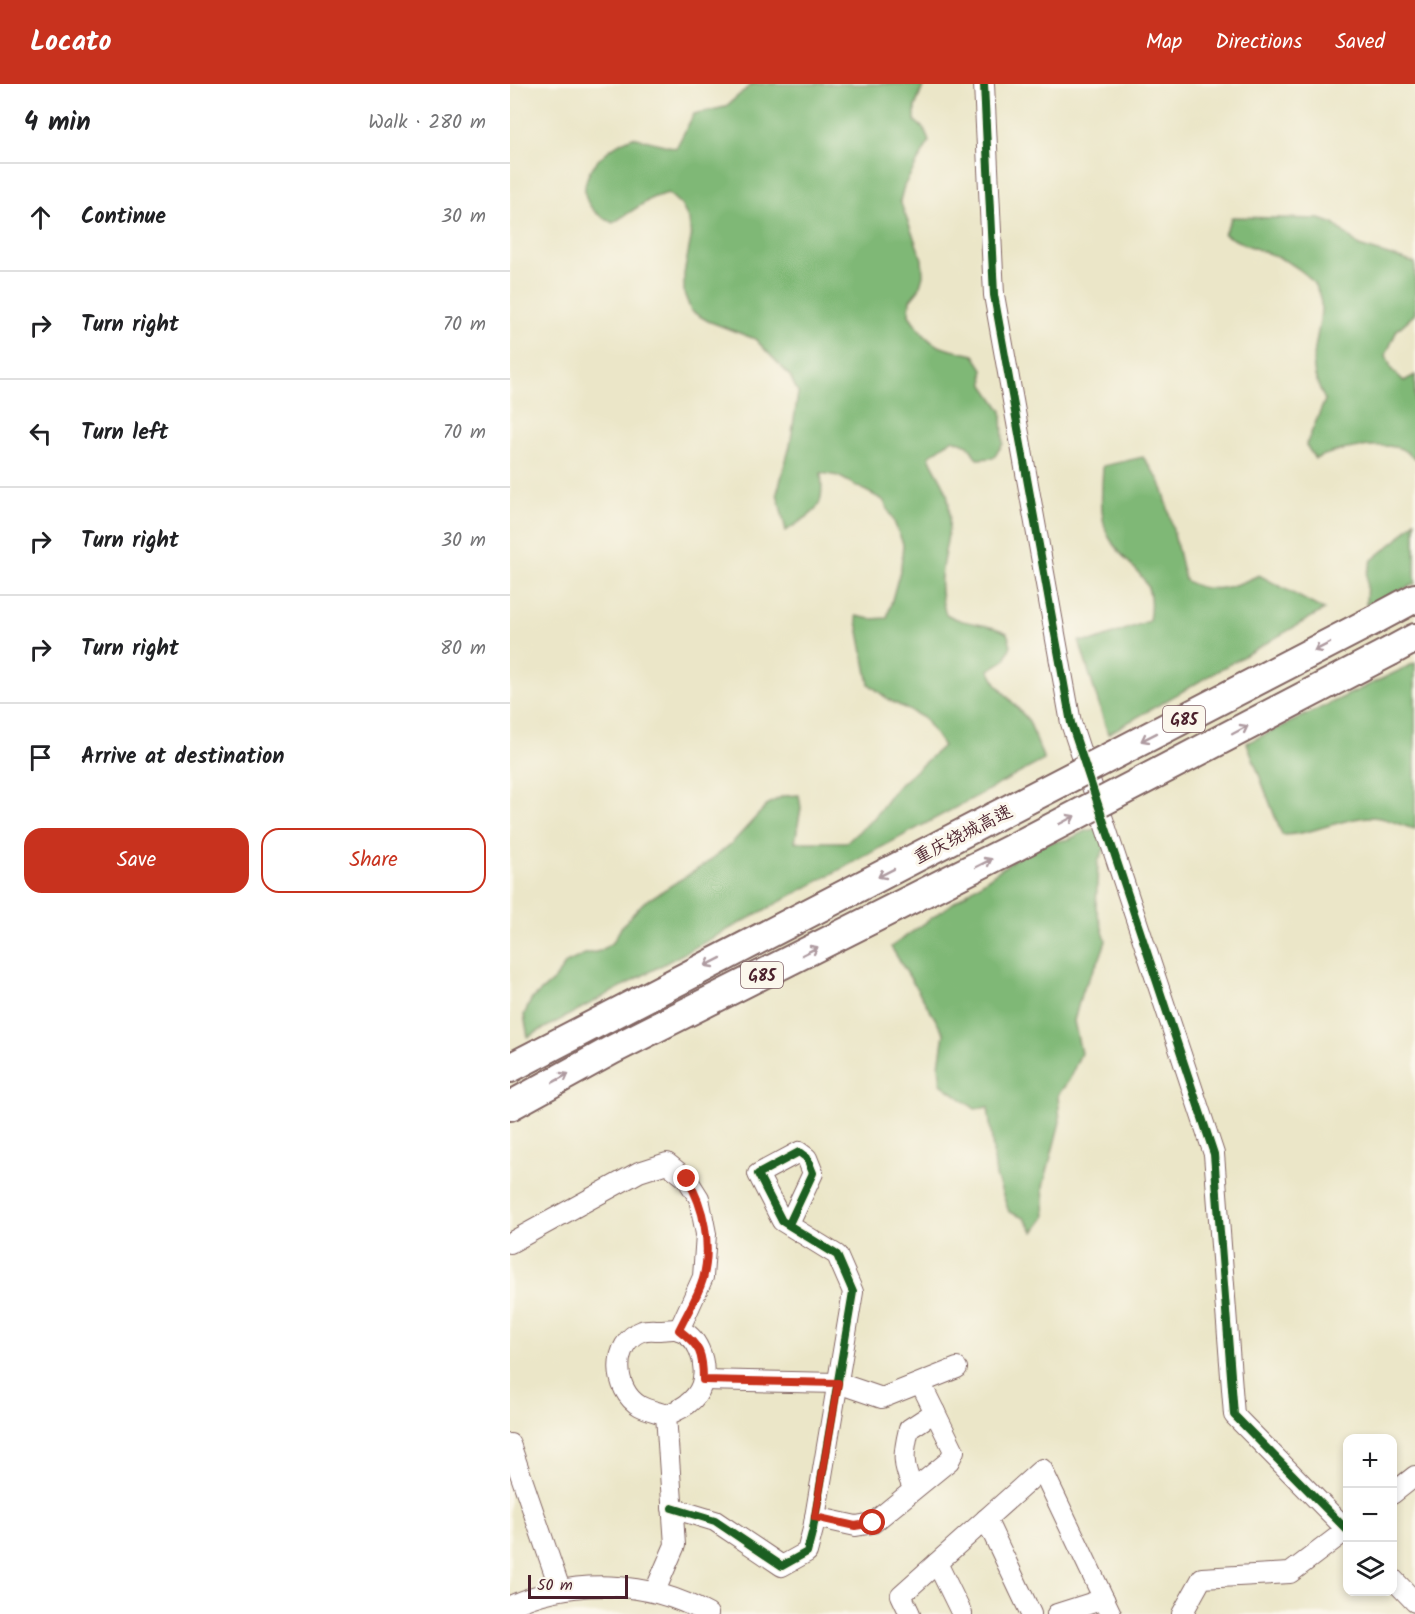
<!DOCTYPE html>
<html lang="en">
<head>
<meta charset="utf-8">
<style>
	body { margin:0; font-family:Kalam,"LXGW WenKai TC",sans-serif; background:#f6f6f6; color:#202124 }
	.controls { position:absolute; right:18px; bottom:18px; display:grid; overflow:hidden; border-radius:12px; box-shadow:0 3px 9px #0003 }
	.controls button { width:54px; height:54px; display:grid; place-items:center; padding:0; border:0; border-bottom:2px solid #e0e0e0; background:#fff; color:#202124; font:30px sans-serif }
	.scale { position:absolute; left:18px; bottom:15px; width:100px; box-sizing:border-box; padding-left:6px; border:3px solid #4a1f2b; border-top:0; font-size:16px; line-height:21px; white-space:nowrap; color:#4a1f2b; -webkit-text-stroke:4px #fbf7ec; paint-order:stroke }
	.stop { position:absolute; width:18px; height:18px; margin:-14px; border:4px solid #c8321e; border-radius:50%; background:#fff }
	.stop.end { background:#c8321e; border-color:#fff; box-shadow:0 2px 6px #0008 }
	.list { margin:0; padding:0; list-style:none }
	h2 { display:flex; justify-content:space-between; align-items:center; height:78px; margin:0; padding:0 24px; font-size:26px }
	h2 small { font-size:20px; font-weight:400; color:#757577 }
	.list li { display:grid; grid-template-columns:39px 1fr auto; gap:18px; align-items:center; box-sizing:border-box; height:108px; padding:0 24px; border-top:2px solid #e0e0e0 }
	.list b { display:block; font-size:22px; white-space:nowrap }
	.list em { font-size:20px; font-style:normal; color:#757577 }
	.actions { display:flex; gap:12px; padding:18px 24px }
	.actions a { flex:1; padding:14px 0; border:2px solid #c8321e; border-radius:18px; text-align:center; font-size:21px; color:#c8321e }
	.actions .main { background:#c8321e; color:#fff }
	.icon { flex:none; width:33px; height:33px; fill:none; stroke:currentColor; stroke-width:2; stroke-linecap:round; stroke-linejoin:round }
	.map { position:relative; flex:none; width:905px; height:1530px; overflow:hidden }
	header { display:flex; align-items:center; gap:36px; box-sizing:border-box; height:84px; padding:0 30px; background:#c8321e; color:#fff }
	header strong { font-size:28px }
	nav { display:flex; gap:33px; margin-inline-start:auto; font-size:21px }
	main { display:flex }
	aside { flex:1; background:#fff }
	.map>svg:first-child { display:block }
	.forest { fill:#7fb876; stroke:#646c50; stroke-width:1.5 }
	.lines { fill:none; stroke-linecap:round; stroke-linejoin:round }
	.minor-casing { stroke:#826562; stroke-width:22 }
	.highway-casing { stroke:#826562; stroke-width:32 }
	.minor { stroke:#fff; stroke-width:20 }
	.highway { stroke:#fff; stroke-width:28 }
	.highway-bridge-casing { stroke:#826562; stroke-width:32; stroke-linecap:butt }
	.highway-bridge { stroke:#fff; stroke-width:28 }
	.cycleway-casing { stroke:#fbf7ec; stroke-width:11 }
	.cycleway { stroke:#1b5e20; stroke-width:8 }
	.oneway { stroke:#ae9aa0 }
	.route { stroke:#c8321e; stroke-width:8 }
	.labels { text-anchor:middle; stroke-width:6; stroke-linejoin:round; paint-order:stroke }
	.shield { fill:#fbf7ec; stroke:#7f6065; stroke-width:1.5 }
	.shield-label { font-size:16px; font-weight:bold; fill:#4a1f2b }
	.street-label { font-size:18px; fill:#4a1f2b; stroke:#fbf7ec }
</style>
</head>
<body>
<header>
<strong>Locato</strong>
<nav><a>Map</a><a>Directions</a><a>Saved</a></nav>
</header>
<main>
<aside>
<h2>4 min<small>Walk · 280 m</small></h2>
<ul class="list">
<li><svg class="icon" aria-label="ahead" viewBox="0 0 24 24"><path d="M12 20V5M6 11l6-6 6 6"/></svg><div><b>Continue</b></div><em>30 m</em></li>
<li><svg class="icon" aria-label="right" viewBox="0 0 24 24"><path d="M7 20v-9h11M14 6l5 5-5 5"/></svg><div><b>Turn right</b></div><em>70 m</em></li>
<li><svg class="icon" aria-label="left" viewBox="0 0 24 24"><path d="M17 20v-9H6M10 6l-5 5 5 5"/></svg><div><b>Turn left</b></div><em>70 m</em></li>
<li><svg class="icon" aria-label="right" viewBox="0 0 24 24"><path d="M7 20v-9h11M14 6l5 5-5 5"/></svg><div><b>Turn right</b></div><em>30 m</em></li>
<li><svg class="icon" aria-label="right" viewBox="0 0 24 24"><path d="M7 20v-9h11M14 6l5 5-5 5"/></svg><div><b>Turn right</b></div><em>80 m</em></li>
<li><svg class="icon" aria-label="arrive" viewBox="0 0 24 24"><path d="M6 21V4h12l-3 4 3 4H6"/></svg><div><b>Arrive at destination</b></div></li>
</ul>
<div class="actions"><a class="main">Save</a><a>Share</a></div>
</aside>
<div class="map">
<svg width="905" height="1530" viewBox="0 0 905 1530">
	<rect width="100%" height="100%" fill="#fbf7ec"/>
	<filter id="ink" filterUnits="userSpaceOnUse"><feTurbulence type="fractalNoise" baseFrequency=".0167" numOctaves="2"/><feDisplacementMap in="SourceGraphic" scale="12" xChannelSelector="R" yChannelSelector="G"/><feConvolveMatrix kernelMatrix="1 2 1 2 8 2 1 2 1" color-interpolation-filters="sRGB"/></filter>
	<filter id="wash" filterUnits="userSpaceOnUse"><feTurbulence type="fractalNoise" baseFrequency=".008" numOctaves="4" result="noise"/><feDisplacementMap in="SourceGraphic" scale="24" xChannelSelector="R" yChannelSelector="G"/><feGaussianBlur stdDeviation="1.35" result="paint"/><feColorMatrix in="noise" values="0 0 0 0 0 0 0 0 0 0 0 0 0 0 0 0 0 1.4 0 .05"/><feComposite in="paint" operator="in"/></filter>
	<g filter="url(#wash)">
		<rect width="100%" height="100%" fill="#ebe6c8"/>
		<g class="forest">
			<path d="M242,0H414L405,23V37L415,46L419,58L394,102L390,117L412,175L413,191L409,205L400,216L399,231C421,264 427,263 464,271L473,285L474,301L492,327L493,360L483,374L467,375L458,361L443,355L419,372C424,387 436,399 438,414C446,459 420,486 436,530C456,542 476,538 497,549L501,561L495,576L479,586L487,601L519,637L534,676L18,953L14,931L21,916L45,895L56,879L75,870L90,867L103,858L112,842L133,819L194,781L222,759L258,720L273,712L289,711L291,724L285,758H337L364,734L386,704L433,662L414,634L379,616L359,600L346,532L361,535L377,534L391,483L393,460L382,433L373,416L328,392L311,389C315,428 306,426 276,447L267,409L280,362L288,309L280,292L245,255L198,237L181,227L174,209V190L181,154L179,136L171,121L158,109L142,114L103,139C49,116 82,68 123,53L166,64L184,30L215,23Z"/>
			<path d="M722,133L810,135L824,140L849,162L905,179V230L887,246L876,271L882,286L894,297L905,291V375C900,371 895,366 889,364C866,358 826,365 805,375L796,361L815,316C810,306 805,297 804,286C800,250 830,215 790,186C768,169 738,165 714,150Z"/>
			<path d="M633,373L649,396L655,412L675,496C699,512 725,503 749,491L814,526L598,650L569,557H584L639,537C647,488 622,491 600,455C588,436 592,404 593,382Z"/>
			<path d="M905,437V500L856,521L857,490L862,476L888,455Z"/>
			<path d="M905,579V745C890,742 875,732 860,733C831,734 798,752 772,751L737,659Z"/>
			<path d="M590,744L595,763L588,778L586,824L596,857L590,874L572,907L564,937L571,969L559,996L548,1011L550,1038L533,1103L535,1133L524,1148L514,1134L499,1128L486,1092L478,1023L465,1025L431,1000L429,982L434,949L381,863L525,761L560,755L575,747Z"/>
		</g>
	</g>
	<g filter="url(#ink)">
		<g class="lines">
			<g class="minor-casing">
				<g id="minor">
					<path d="M474,0L484,211L561,639L704,1070L724,1331L838,1447"/>
					<path d="M0,1159L129,1088L157,1079L177,1095L189,1114L196,1150L193,1193L169,1246"/>
					<path d="M193,1296L328,1299L372,1314L447,1284"/>
					<path d="M0,1360L50,1505"/>
					<path d="M403,1404C392,1380 393,1370 399,1345L425,1328"/>
					<path d="M882,1410L905,1392"/>
					<path d="M162,1424L205,1437L272,1482L297,1468L303,1445L343,1208L327,1171L272,1137L248,1090L289,1068L297,1074L303,1089L279,1140"/>
					<path d="M305,1433L346,1442L363,1439L439,1377L444,1367L412,1302"/>
					<path d="M476,1435L521,1530"/>
					<path d="M427,1479L452,1530"/>
					<path d="M882,1494L905,1518"/>
					<path d="M145,1507L165,1461L156,1331C173,1325 190,1315 193,1295C196,1277 188,1252 169,1246C164,1244 155,1246 150,1246C145,1246 137,1245 132,1247C101,1258 103,1307 130,1322C137,1326 148,1328 156,1331"/>
					<path d="M0,1522C63,1493 138,1496 198,1530"/>
					<path d="M400,1530L391,1511L532,1385L601,1530"/>
					<path d="M547,1530L594,1515"/>
					<path d="M672,1530L692,1494L780,1489L838,1445"/>
				</g>
			</g>
			<g class="highway-casing">
				<g id="highway">
					<path d="M864,536L905,514"/>
					<path d="M881,567L905,554"/>
					<path d="M0,984L484,733"/>
					<path d="M0,1022L102,966L505,763"/>
				</g>
			</g>
			<use href="#minor" class="minor"/>
			<use href="#highway" class="highway"/>
			<g class="highway-bridge-casing">
				<g id="highway-bridge">
					<path d="M484,733L864,536"/>
					<path d="M505,763L881,567"/>
				</g>
			</g>
			<use href="#highway-bridge" class="highway-bridge"/>
			<g class="cycleway-casing">
				<g id="cycleway">
					<path d="M474,0L484,211L561,639L704,1070L724,1331L838,1447"/>
					<path d="M162,1424L205,1437L272,1482L297,1468L303,1445L343,1208L327,1171L272,1137L248,1090L289,1068L297,1074L303,1089L279,1140"/>
				</g>
			</g>
			<use href="#cycleway" class="cycleway"/>
		</g>
		<defs><path id="oneway-shaft" d="M-6 0H5M1.5-3L5.5 0L1.5 3" fill="none" stroke-width="1.6" stroke-linecap="round" stroke-linejoin="round" transform="scale(1.5)"/></defs>
		<g class="oneway">
			<use href="#oneway-shaft" transform="translate(812 563) rotate(153)"/>
			<use href="#oneway-shaft" transform="translate(730 646) rotate(-28)"/>
			<use href="#oneway-shaft" transform="translate(639 653) rotate(153)"/>
			<use href="#oneway-shaft" transform="translate(557 736) rotate(-28)"/>
			<use href="#oneway-shaft" transform="translate(474 779) rotate(-27)"/>
			<use href="#oneway-shaft" transform="translate(376 789) rotate(153)"/>
			<use href="#oneway-shaft" transform="translate(300 867) rotate(-27)"/>
			<use href="#oneway-shaft" transform="translate(203 878) rotate(153)"/>
			<use href="#oneway-shaft" transform="translate(51 994) rotate(-29)"/>
		</g>
	</g>
	<g class="lines" filter="url(#ink)">
		<path class="route" d="M177,1095C194,1122 202,1162 193,1195C188,1212 177,1229 169,1246C190,1262 193,1269 193,1296L328,1299L305,1433L345,1442L363,1439"/>
	</g>
	<g class="labels">
		<g class="shield">
			<rect x="653" y="622" width="42" height="26" rx="4.5"/>
			<rect x="231" y="878" width="42" height="26" rx="4.5"/>
		</g>
		<g class="shield-label">
			<text x="674" y="641">G85</text>
			<text x="252" y="897">G85</text>
		</g>
		<g class="street-label">
			<text transform="translate(453 750) rotate(-27)" y="6">重庆绕城高速</text>
		</g>
	</g>
</svg>
<div class="controls">
<button>+</button>
<button>−</button>
<button><svg class="icon" aria-label="layers" viewBox="0 0 24 24"><path d="M12 4l9 5-9 5-9-5zM3 14l9 5 9-5"/></svg></button>
</div>
<div class="scale">50 m</div>
<div class="stop" style="left:363px;top:1439px"></div>
<div class="stop end" style="left:177px;top:1095px"></div>
</div>
</main>
</body>
</html>
